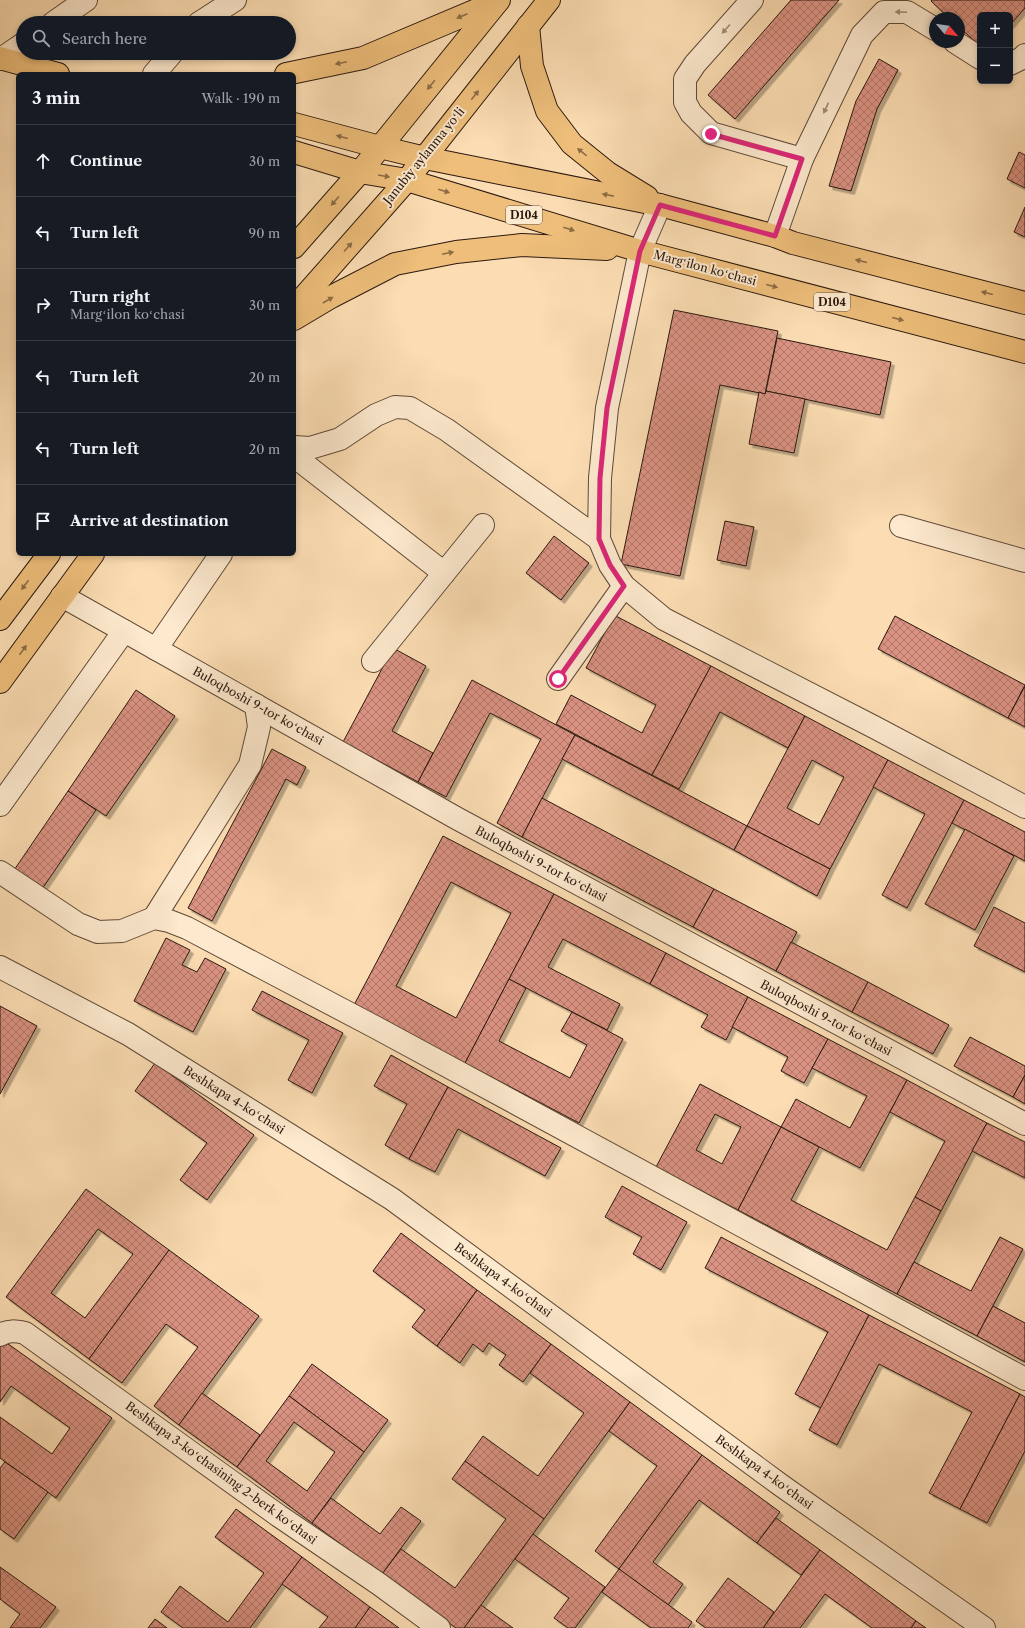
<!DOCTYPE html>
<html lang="en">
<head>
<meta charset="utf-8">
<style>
	body { margin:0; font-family:"Libre Caslon Text",serif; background:#20242c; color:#f1f3f6 }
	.controls { position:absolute; right:12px; top:12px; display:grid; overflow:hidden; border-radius:6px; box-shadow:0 2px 6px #0003 }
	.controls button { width:36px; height:36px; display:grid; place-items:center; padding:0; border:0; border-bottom:1px solid #363941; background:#171b24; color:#f1f3f6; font:20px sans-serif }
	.compass { position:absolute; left:929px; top:12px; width:36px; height:36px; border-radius:50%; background:#171b24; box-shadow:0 2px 6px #0003; rotate:119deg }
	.stop { position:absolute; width:12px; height:12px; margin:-9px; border:3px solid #db2777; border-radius:50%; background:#fff }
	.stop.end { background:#db2777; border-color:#fff; box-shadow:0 1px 4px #0008 }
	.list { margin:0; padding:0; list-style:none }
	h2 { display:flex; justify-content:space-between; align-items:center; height:52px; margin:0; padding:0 16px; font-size:17px }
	h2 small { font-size:13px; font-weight:400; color:#9ea1a6 }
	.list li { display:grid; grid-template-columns:26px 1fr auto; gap:12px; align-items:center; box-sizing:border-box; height:72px; padding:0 16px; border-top:1px solid #363941 }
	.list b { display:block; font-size:15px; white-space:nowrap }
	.list p { margin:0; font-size:13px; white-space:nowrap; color:#9ea1a6 }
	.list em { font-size:13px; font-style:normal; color:#9ea1a6 }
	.icon { flex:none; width:22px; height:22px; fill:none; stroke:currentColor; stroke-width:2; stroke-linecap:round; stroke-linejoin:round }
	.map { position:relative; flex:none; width:1025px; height:1628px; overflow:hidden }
	.search { position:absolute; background:#171b24; box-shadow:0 2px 6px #0003; left:16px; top:16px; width:280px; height:44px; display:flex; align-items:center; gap:10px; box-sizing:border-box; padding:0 14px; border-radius:22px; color:#9ea1a6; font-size:15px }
	.panel { position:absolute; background:#171b24; box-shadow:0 2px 6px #0003; left:16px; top:72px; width:280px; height:484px; border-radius:6px }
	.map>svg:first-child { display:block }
	.building { fill:url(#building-cross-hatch); stroke:#2b190f; fill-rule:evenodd; filter:url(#shadow) }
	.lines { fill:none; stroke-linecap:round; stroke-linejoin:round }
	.minor-casing { stroke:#5f4a38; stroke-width:24 }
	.major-casing { stroke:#2b190f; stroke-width:24 }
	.highway-casing { stroke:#2b190f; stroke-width:24 }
	.minor { stroke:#fde9ce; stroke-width:22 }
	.major { stroke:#eebe7a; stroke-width:22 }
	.highway { stroke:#eebe7a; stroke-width:22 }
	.oneway { fill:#9e8b78 }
	.oneway2 { fill:#8c6c44 }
	.route { stroke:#db2777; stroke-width:5 }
	.labels { text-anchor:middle; stroke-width:4; stroke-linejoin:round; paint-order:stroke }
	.shield { fill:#fde9ce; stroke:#6a5748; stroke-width:1 }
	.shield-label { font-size:11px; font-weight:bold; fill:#2b190f }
	.street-label { font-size:12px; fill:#2b190f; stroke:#fde9ce }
</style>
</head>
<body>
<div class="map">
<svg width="1025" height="1628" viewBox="0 0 1025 1628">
	<defs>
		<pattern id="building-cross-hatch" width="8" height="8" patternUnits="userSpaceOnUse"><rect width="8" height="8" fill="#da9282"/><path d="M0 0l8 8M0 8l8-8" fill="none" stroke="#b17669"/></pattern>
		<filter id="shadow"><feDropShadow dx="3.5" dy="3.5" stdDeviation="0" flood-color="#0004"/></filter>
	</defs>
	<rect width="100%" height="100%" fill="#fcddb3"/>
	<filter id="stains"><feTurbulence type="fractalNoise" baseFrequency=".005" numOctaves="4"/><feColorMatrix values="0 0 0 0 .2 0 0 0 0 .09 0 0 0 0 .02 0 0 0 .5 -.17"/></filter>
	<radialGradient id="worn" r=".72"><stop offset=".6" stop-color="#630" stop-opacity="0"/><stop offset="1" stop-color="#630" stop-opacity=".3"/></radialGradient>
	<g class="building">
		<path d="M791,0H839L735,119L708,95Z"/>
		<path d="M932,0H1025V8L1010,25V15H980V46L959,27V18H949L931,1Z"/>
		<path d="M879,59L898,70L877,109L851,191L829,186L856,101Z"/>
		<path d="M1019,152L1025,155V188L1007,179Z"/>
		<path d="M1025,207V237L1014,232Z"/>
		<path d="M674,310L778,331L765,394L720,385L680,576L621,564Z"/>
		<path d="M777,338L891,362L880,415L766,391Z"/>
		<path d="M766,391L805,399L794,453L749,444L759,392L765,394Z"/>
		<path d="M725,521L754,527L746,566L717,560Z"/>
		<path d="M554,536L589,563L561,600L526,573Z"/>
		<path d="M614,615L711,666L652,775L556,724L571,695L642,733L656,705L586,668Z"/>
		<path d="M895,616L1025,685L1008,718L878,649Z"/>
		<path d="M393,648L426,666L392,731L433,753L418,782L343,742Z"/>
		<path d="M711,666L805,716L788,748L720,712L679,789L652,775Z"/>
		<path d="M472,680L575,735L522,837L497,823L541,739L490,713L446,797L418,782Z"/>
		<path d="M1025,686V727L1008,718Z"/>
		<path d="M136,690L175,716L106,816L68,791Z"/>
		<path d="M805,716L888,760L830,869L747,826ZM812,760L844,777L819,825L787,808Z"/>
		<path d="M575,735L747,826L734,850L562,759Z"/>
		<path d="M272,749L306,767L297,785L286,779L212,921L188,908Z"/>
		<path d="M888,760L964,800L907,908L882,895L925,814L873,787Z"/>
		<path d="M68,791L96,810L38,895L10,876Z"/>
		<path d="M542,798L714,889L693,927L522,837Z"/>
		<path d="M964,800L1025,832V861L952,823Z"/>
		<path d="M747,826L830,869L817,896L734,850Z"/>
		<path d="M965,829L1014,856L975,930L925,904Z"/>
		<path d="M443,836L554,894L465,1063L354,1005ZM451,882L511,913L456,1018L396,986Z"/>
		<path d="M714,889L797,932L776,971L693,927Z"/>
		<path d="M554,894L666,953L650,984L563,939L548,967L620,1004L607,1030L509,979Z"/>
		<path d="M994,907L1025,923V972L974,946Z"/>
		<path d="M166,938L190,950L182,965L197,972L205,958L226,969L193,1032L134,1001Z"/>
		<path d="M791,942L868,982L852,1012L776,971Z"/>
		<path d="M666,953L748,997L726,1040L701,1027L708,1015L650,984Z"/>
		<path d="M509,979L526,988L499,1041L570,1078L587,1045L561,1031L572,1012L623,1039L579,1123L465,1063Z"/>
		<path d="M868,982L949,1025L933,1054L852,1012Z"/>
		<path d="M262,991L343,1033L312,1093L288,1080L309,1040L252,1010Z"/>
		<path d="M748,997L828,1039L804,1083L781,1071L788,1057L732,1027Z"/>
		<path d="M0,1006L37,1026L0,1094Z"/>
		<path d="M970,1037L1025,1066V1075L1013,1097L954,1066Z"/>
		<path d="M828,1039L907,1080L860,1168L781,1127L796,1099L850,1128L867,1096L812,1068Z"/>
		<path d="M391,1055L448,1087L409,1159L385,1145L407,1104L374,1086Z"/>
		<path d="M155,1063L254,1135L207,1200L180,1180L207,1143L135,1091Z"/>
		<path d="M1025,1075V1104L1013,1097Z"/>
		<path d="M907,1080L987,1123L941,1211L915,1197L945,1141L890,1112Z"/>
		<path d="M700,1084L781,1127L738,1210L656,1167ZM715,1114L741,1127L722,1164L696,1150Z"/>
		<path d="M448,1087L561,1148L545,1176L458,1129L435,1172L409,1159Z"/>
		<path d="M987,1123L1025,1142V1178L972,1151Z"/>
		<path d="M781,1127L819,1147L791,1200L887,1250L915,1197L941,1211L897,1294L738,1210Z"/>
		<path d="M622,1186L687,1222L661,1270L633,1254L642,1237L605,1217Z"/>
		<path d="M86,1189L169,1250L89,1359L6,1297ZM98,1229L133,1254L85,1318L51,1293Z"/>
		<path d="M401,1233L477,1290L437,1346L412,1327L425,1310L373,1271Z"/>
		<path d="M721,1237L869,1315L821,1408L795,1394L828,1332L705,1268Z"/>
		<path d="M1000,1237L1023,1249L977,1336L897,1294L914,1262L971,1291Z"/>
		<path d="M169,1250L259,1316L179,1425L154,1406L198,1347L166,1324L122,1383L89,1359Z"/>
		<path d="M477,1290L551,1344L523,1382L499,1365L506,1355L489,1343L483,1352L473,1344L460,1363L437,1346Z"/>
		<path d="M993,1306L1025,1323V1362L977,1336Z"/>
		<path d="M869,1315L1020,1394L960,1509L929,1493L972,1412L879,1364L837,1445L809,1430Z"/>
		<path d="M4,1341L112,1418L56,1498L0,1458V1417L52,1454L70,1428L11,1386L0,1402V1347Z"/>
		<path d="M551,1344L630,1402L544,1519L465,1461L483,1436L538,1476L584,1413L530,1373Z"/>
		<path d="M312,1364L388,1420L364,1452L289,1396Z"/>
		<path d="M202,1393L260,1435L237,1467L179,1425Z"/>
		<path d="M1020,1394L1025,1397V1451L987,1523L960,1509Z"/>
		<path d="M289,1396L364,1452L312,1523L237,1467ZM294,1422L335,1452L307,1491L266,1461Z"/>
		<path d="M630,1402L702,1455L619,1569L595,1551L657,1466L609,1431Z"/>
		<path d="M702,1455L780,1512L757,1543L699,1500L653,1562L683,1584L668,1605L619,1569Z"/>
		<path d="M465,1461L544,1519L464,1628H456L382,1574L401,1549L455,1588L506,1519L452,1479Z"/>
		<path d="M5,1462L48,1492L14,1539L0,1529V1468Z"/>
		<path d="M331,1498L380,1534L401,1507L421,1521L382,1574L312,1523Z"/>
		<path d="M236,1509L302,1557L250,1628H183L161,1612L180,1586L228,1622L264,1573L215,1537Z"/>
		<path d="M776,1518L820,1550L801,1575L757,1543Z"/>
		<path d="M533,1534L605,1587L575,1628H568L554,1618L569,1598L515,1559Z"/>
		<path d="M820,1550L916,1621L911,1628H872L825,1594L800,1628H763Z"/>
		<path d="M302,1557L370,1607L355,1628H319L328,1617L282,1584Z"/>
		<path d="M0,1567L56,1607L40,1628H10L20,1614L0,1599Z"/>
		<path d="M619,1569L692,1622L688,1628H651L602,1592Z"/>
		<path d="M728,1578L774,1612L763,1628H706L696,1621Z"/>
		<path d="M481,1605L513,1628H464Z"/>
		<path d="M370,1607L399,1628H355Z"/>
		<path d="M155,1619L167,1628H148Z"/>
		<path d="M916,1621L926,1628H911Z"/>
	</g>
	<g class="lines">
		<g class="minor-casing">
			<g id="minor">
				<path d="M752,0L695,64L685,79V102L691,113L711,133L802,159"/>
				<path d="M53,23L86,0"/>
				<path d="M199,23L235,0"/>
				<path d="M955,42L980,58"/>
				<path d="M1,59L23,44"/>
				<path d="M1010,64L1022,58L1025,55"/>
				<path d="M154,74L172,53"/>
				<path d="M660,205L640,251L607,408L600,478L599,539L610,565L624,586L664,619L874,727L1025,807"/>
				<path d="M775,236L802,159L862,35L884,12H907L935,29"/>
				<path d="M294,447L310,448L340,439L376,415L395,407L410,408L447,430L599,539"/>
				<path d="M294,456L444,573"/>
				<path d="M901,526L1025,561"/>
				<path d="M62,596L458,819L1025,1124"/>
				<path d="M156,649L221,554"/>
				<path d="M373,661L483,525"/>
				<path d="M558,679L624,586"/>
				<path d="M0,805L124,631"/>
				<path d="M0,872L78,924L98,932L122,931L154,918L169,921L187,928L375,1027L1025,1379"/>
				<path d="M154,918L250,765L259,727L256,705"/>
				<path d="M0,967L128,1034L392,1199L782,1486L984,1628"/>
				<path d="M0,1335C9,1330 15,1331 25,1333L279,1516L379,1584L439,1628"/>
			</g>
		</g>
		<g class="major-casing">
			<g id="major">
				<path d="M528,26L532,66L547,111L572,144L608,173L647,197"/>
				<path d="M0,58L58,74"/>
				<path d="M286,74L363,58L498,1"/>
				<path d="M294,124L380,147L425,158L660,205L775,236L793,243L1025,303"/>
				<path d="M294,152L360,172L407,180L640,251L1025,352"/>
				<path d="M294,319L331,297L395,264L456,252L522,245L607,249"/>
			</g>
		</g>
		<g class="highway-casing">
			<g id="highway">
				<path d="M294,247L360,172L499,0"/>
				<path d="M294,308L407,180L549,0"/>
				<path d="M0,619L49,554"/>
				<path d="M0,682L93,554"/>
			</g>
		</g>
		<use href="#minor" class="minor"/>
		<use href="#major" class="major"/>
		<use href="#highway" class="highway"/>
	</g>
	<defs><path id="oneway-solid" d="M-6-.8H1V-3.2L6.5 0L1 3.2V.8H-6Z"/></defs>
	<g class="oneway">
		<use href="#oneway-solid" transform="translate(901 12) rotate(-178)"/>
		<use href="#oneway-solid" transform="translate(726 29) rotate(132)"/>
		<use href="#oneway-solid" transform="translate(826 108) rotate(115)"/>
	</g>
	<g class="oneway2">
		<use href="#oneway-solid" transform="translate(462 16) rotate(157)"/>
		<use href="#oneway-solid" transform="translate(341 63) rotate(168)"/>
		<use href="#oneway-solid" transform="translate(431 85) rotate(129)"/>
		<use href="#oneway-solid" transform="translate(475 95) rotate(-52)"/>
		<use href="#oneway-solid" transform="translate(342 137) rotate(-165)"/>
		<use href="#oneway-solid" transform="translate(582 152) rotate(-141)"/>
		<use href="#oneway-solid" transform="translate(384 176) rotate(10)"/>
		<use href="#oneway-solid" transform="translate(444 191) rotate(17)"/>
		<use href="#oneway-solid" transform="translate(608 195) rotate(-169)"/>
		<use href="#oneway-solid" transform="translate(335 201) rotate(131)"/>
		<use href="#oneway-solid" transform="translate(569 229) rotate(17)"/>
		<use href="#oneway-solid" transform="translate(348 247) rotate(-48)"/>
		<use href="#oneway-solid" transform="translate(448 253) rotate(-12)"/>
		<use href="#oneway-solid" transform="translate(861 261) rotate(-166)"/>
		<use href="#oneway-solid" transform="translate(772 286) rotate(15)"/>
		<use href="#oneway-solid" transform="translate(987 293) rotate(-166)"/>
		<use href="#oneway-solid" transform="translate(328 300) rotate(-30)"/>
		<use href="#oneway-solid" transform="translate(898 319) rotate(15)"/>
		<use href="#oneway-solid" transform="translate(25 585) rotate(127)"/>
		<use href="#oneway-solid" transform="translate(23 650) rotate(-54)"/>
	</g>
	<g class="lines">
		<path class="route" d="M558,679L624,586L610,565L599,539L600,478L607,408L640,251L660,205L775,236L802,159L711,134"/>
	</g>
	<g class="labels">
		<g class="shield">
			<rect x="506" y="206" width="36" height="18" rx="3"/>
			<rect x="814" y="293" width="36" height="18" rx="3"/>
		</g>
		<g class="shield-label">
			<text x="524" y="219">D104</text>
			<text x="832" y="306">D104</text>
		</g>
		<g class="street-label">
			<text transform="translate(424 156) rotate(-51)" y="4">Janubiy aylanma yoʻli</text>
			<text transform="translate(705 268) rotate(15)" y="4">Margʻilon koʻchasi</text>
			<text transform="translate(258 706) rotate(29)" y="4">Buloqboshi 9-tor koʻchasi</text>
			<text transform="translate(541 864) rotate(28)" y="4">Buloqboshi 9-tor koʻchasi</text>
			<text transform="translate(826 1018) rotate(28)" y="4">Buloqboshi 9-tor koʻchasi</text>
			<text transform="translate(234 1100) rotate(32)" y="4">Beshkapa 4-koʻchasi</text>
			<text transform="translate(503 1280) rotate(36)" y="4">Beshkapa 4-koʻchasi</text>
			<text transform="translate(764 1472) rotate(36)" y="4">Beshkapa 4-koʻchasi</text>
			<text transform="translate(221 1473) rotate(36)" y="4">Beshkapa 3-koʻchasining 2-berk koʻchasi</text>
		</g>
	</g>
	<rect width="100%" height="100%" filter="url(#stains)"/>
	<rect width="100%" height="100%" fill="url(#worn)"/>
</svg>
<div class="controls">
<button>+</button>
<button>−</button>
</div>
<svg class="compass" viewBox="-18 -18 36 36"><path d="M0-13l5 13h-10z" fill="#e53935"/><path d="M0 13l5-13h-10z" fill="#9ea1a6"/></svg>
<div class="stop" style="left:558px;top:679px"></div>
<div class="stop end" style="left:711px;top:134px"></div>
<div class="search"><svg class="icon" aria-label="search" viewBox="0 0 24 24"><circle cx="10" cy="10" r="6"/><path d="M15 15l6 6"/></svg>Search here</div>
<section class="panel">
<h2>3 min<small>Walk · 190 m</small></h2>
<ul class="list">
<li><svg class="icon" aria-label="ahead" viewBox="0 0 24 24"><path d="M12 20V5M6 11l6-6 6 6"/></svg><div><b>Continue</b></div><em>30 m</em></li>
<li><svg class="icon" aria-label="left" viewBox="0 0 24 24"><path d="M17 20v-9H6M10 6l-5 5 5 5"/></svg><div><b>Turn left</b></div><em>90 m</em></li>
<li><svg class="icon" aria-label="right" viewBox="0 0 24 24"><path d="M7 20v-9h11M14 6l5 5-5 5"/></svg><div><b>Turn right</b><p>Margʻilon koʻchasi</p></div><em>30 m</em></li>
<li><svg class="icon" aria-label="left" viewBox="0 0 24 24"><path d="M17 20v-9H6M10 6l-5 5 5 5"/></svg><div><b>Turn left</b></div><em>20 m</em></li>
<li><svg class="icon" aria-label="left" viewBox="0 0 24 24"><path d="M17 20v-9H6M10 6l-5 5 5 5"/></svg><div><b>Turn left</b></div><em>20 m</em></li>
<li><svg class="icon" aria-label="arrive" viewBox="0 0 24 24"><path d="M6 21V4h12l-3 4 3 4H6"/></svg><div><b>Arrive at destination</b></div></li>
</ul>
</section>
</div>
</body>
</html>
